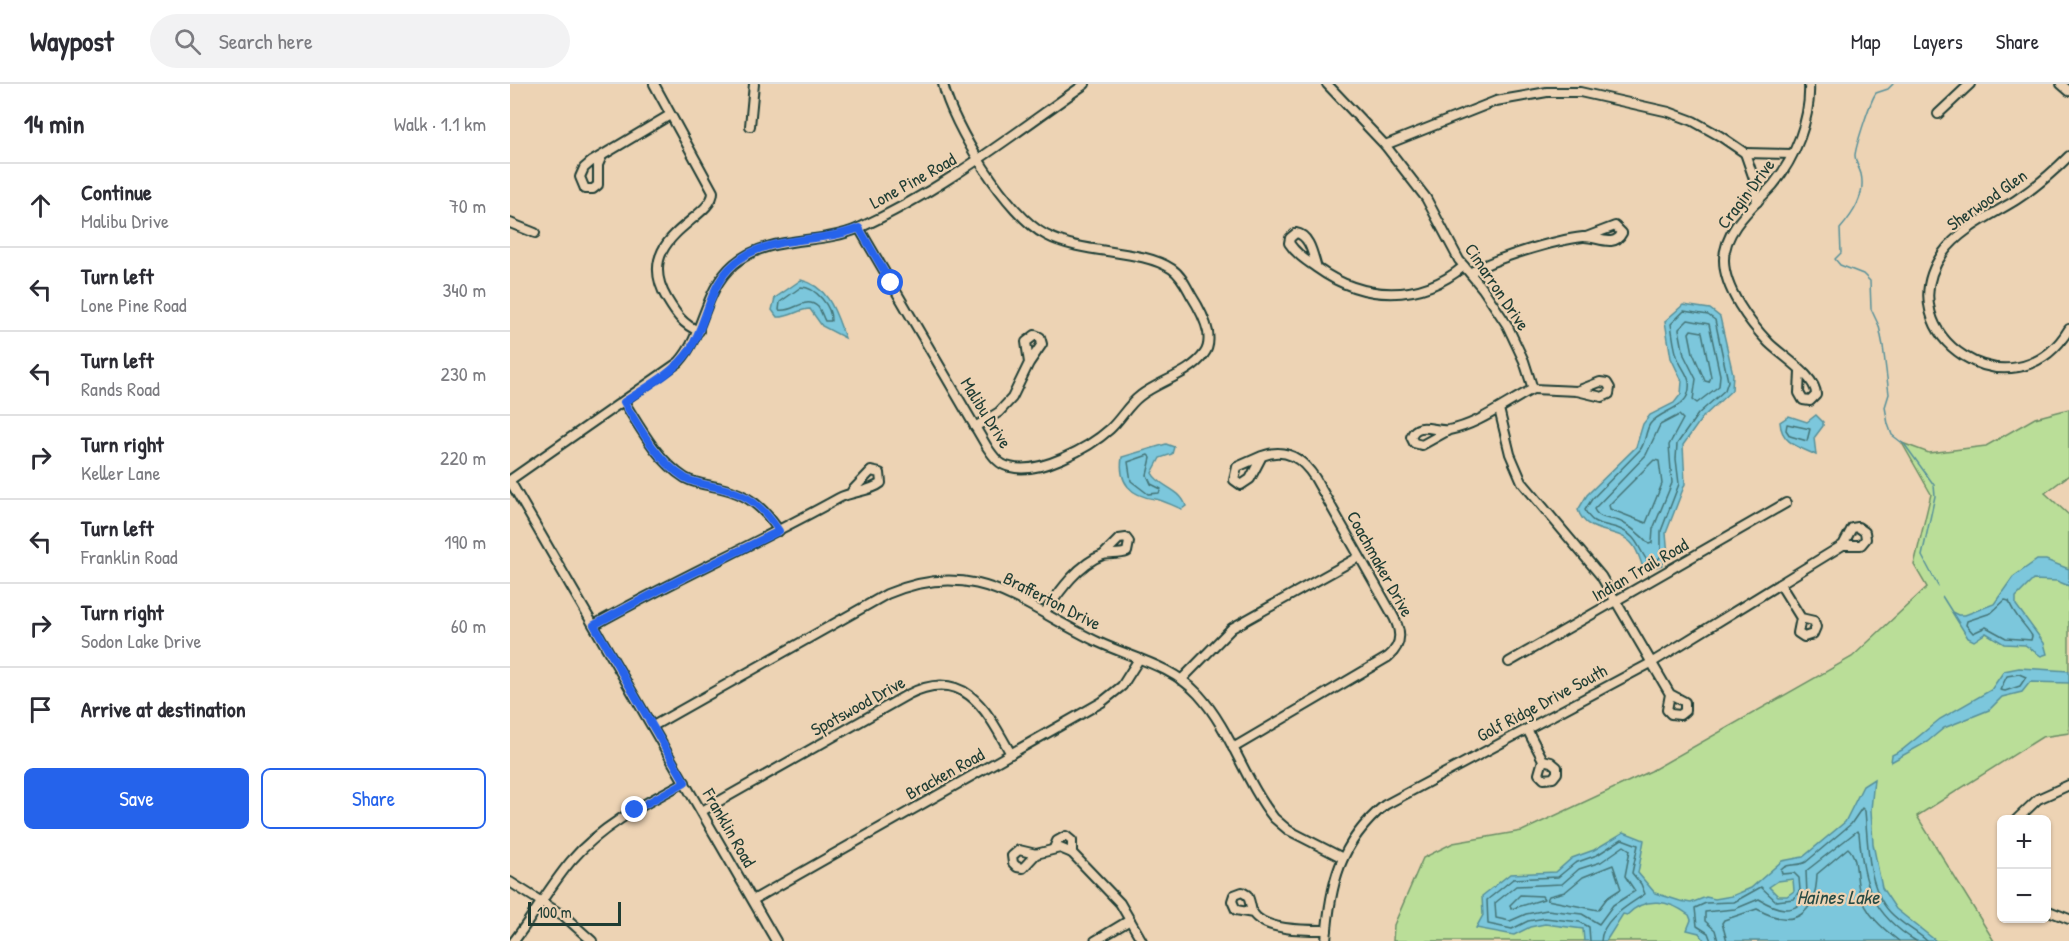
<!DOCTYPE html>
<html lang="en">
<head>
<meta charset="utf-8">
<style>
	body { margin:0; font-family:"Patrick Hand",sans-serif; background:#f2f2f3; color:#2b2b33 }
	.controls { position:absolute; right:18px; bottom:18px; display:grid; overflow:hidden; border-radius:9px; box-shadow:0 2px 4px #0004 }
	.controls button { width:54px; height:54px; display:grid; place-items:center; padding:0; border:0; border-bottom:2px solid #e1e1e2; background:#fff; color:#2b2b33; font:30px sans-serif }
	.scale { position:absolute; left:18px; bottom:15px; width:93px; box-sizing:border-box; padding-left:6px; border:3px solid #1f3d34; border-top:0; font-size:16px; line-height:21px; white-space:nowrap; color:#1f3d34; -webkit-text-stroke:4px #edd3b4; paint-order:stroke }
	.stop { position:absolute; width:18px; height:18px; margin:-14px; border:4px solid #2563eb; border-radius:50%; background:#fff }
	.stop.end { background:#2563eb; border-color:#fff; box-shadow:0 2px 6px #0008 }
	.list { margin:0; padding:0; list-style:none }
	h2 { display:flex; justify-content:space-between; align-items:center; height:78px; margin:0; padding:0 24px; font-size:26px }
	h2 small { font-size:20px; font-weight:400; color:#7c7c81 }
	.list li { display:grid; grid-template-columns:39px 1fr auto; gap:18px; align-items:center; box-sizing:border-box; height:84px; padding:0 24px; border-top:2px solid #e1e1e2 }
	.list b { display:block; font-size:22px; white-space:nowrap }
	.list p { margin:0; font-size:20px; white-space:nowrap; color:#7c7c81 }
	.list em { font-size:20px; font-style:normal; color:#7c7c81 }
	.actions { display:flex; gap:12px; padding:18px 24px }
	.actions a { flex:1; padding:14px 0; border:2px solid #2563eb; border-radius:9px; text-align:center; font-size:21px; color:#2563eb }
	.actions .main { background:#2563eb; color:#fff }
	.icon { flex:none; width:33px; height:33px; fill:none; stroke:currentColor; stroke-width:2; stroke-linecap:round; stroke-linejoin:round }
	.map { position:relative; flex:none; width:1559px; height:857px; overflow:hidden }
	header { display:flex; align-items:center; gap:36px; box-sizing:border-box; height:84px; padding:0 30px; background:#fff; border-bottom:2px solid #e1e1e2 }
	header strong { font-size:28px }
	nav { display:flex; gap:33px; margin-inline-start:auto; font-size:21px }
	.search { width:420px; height:54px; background:#f2f2f3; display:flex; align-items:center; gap:15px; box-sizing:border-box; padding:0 21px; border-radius:33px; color:#7c7c81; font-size:22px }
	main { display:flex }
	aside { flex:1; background:#fff }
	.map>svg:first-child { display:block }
	.green { fill:#bade98; stroke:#6c8e66; stroke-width:1.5 }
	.water { fill:#7cc7dc; stroke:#579099; stroke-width:1.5; fill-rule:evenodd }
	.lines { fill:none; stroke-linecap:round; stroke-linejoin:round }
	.shore { stroke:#447477; stroke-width:1.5 }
	.stream { stroke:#579099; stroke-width:1.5 }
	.minor-casing { stroke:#1f3d34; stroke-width:12 }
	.minor { stroke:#edd3b4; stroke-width:8 }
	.route { stroke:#2563eb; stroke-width:8 }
	.labels { text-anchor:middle; stroke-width:4.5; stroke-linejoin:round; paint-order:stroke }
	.street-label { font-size:18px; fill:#1f3d34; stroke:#edd3b4 }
	.water-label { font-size:20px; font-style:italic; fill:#284b45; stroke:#edd3b4 }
</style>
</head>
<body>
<header>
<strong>Waypost</strong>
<div class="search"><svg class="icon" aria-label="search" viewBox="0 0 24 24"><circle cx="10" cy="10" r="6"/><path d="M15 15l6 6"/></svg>Search here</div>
<nav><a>Map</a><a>Layers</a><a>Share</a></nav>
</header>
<main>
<aside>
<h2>14 min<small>Walk · 1.1 km</small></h2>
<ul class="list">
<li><svg class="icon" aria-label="ahead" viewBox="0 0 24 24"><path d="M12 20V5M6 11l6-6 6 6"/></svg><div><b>Continue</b><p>Malibu Drive</p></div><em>70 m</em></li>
<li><svg class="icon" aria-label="left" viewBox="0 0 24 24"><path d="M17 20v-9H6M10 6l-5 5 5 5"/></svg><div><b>Turn left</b><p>Lone Pine Road</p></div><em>340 m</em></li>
<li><svg class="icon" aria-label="left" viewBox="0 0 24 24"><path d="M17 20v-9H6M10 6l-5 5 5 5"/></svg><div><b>Turn left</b><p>Rands Road</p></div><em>230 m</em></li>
<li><svg class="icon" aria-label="right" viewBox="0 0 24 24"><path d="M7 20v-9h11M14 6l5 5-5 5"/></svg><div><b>Turn right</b><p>Keller Lane</p></div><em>220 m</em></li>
<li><svg class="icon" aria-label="left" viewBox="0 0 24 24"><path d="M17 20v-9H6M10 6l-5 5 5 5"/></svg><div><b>Turn left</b><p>Franklin Road</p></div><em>190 m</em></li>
<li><svg class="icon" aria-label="right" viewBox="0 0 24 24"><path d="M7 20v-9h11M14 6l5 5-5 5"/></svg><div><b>Turn right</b><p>Sodon Lake Drive</p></div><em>60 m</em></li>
<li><svg class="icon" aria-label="arrive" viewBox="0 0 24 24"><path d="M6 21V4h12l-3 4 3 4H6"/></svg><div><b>Arrive at destination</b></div></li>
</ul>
<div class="actions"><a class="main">Save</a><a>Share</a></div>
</aside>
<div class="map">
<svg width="1559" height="857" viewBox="0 0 1559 857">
	<rect width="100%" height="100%" fill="#edd3b4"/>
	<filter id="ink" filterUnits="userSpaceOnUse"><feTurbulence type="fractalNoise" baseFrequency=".0167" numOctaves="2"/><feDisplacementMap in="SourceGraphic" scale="12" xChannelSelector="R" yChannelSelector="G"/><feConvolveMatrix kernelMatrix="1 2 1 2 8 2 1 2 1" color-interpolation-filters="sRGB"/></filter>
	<g filter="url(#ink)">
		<path class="green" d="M1559,325V391L1535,409L1559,431V649L1532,653L1407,732L1484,857H883L884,841L913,774L943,759L1012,747L1141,687L1342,573L1417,503L1404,481L1421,410L1392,359L1419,369L1476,362L1525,334Z"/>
		<g class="water">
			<path d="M291,196C320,203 326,230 335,254L312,242L300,225C288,225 280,234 267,233L262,226L265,214Z"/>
			<path d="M1173,221L1200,225L1210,233L1223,290L1222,306L1192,334L1173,361L1175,400L1156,449L1158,471L1152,481L1138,485L1133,483C1130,476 1128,467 1123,461C1108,442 1077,453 1068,426L1077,411L1126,363L1133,340L1140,331L1164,319L1171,310L1172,297L1161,274L1155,237Z"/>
			<path d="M1306,331L1313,338V342L1304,354L1306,371C1289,363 1271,359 1270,338L1279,332L1297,338Z"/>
			<path d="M656,360L664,363L662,370L650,374L642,389C649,403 670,404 676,422L672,425C663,422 653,416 645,415C621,412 608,399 612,373Z"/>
			<path d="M1527,476H1536L1559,485V502L1547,497L1523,496L1506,513V521L1534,559L1537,570L1531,572L1515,561L1494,560L1476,549L1464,557L1458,554L1432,512L1442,528L1448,531H1455L1484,520L1503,493Z"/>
			<path d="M1509,584L1559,587V599L1520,598L1512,608L1492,613L1479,626L1434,644L1417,658L1381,678L1382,671L1392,666L1430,635L1481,606L1494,587Z"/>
			<path d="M1364,695L1361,726L1363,760L1372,804L1386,825L1426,857H1195L1189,849L1177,846L1181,836L1179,831C1159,816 1135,812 1117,831L1113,830L1096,857H1074L1073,845L1035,840L1020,843L1004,851L966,844L973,831L972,812L1000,790L1046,788L1062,774L1084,766L1114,748L1134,756L1128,789L1145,809L1170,817L1181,819L1196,813L1205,815L1222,812L1241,804L1272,777L1293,773L1335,738L1353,702ZM1283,795L1284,807L1277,812H1268L1259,803L1268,797Z"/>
		</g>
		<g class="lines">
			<g class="shore">
				<path d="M291,203C306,203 322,223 321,237H315C312,232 312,228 308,223C295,211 283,229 269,226L270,218Z"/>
				<path d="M1174,227L1198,231L1205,236L1218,297L1215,306L1188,330L1167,360L1166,375L1169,400L1151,447V472L1146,478L1139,479C1127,464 1129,452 1107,444C1093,439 1082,442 1075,426L1082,415L1130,366C1136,358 1135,348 1140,340C1152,324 1182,326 1179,298C1178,291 1172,284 1169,277C1164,267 1163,252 1161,240Z"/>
				<path d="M1178,236L1199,240L1210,291L1209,302L1187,319L1183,316L1186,295L1174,271L1169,245Z"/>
				<path d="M1181,246L1192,248L1201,293L1199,298L1195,297L1183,269L1179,249Z"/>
				<path d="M1169,331L1173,335L1159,361L1162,399L1143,445L1142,459L1139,460C1131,451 1124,445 1113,439C1103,433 1089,437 1084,425L1136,371L1150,341Z"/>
				<path d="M1277,340L1300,345L1297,357L1280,352L1276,346Z"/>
				<path d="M638,371L641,374L637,391L641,400L651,405L649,409L638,410L621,397L618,378Z"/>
				<path d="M1144,376L1149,377L1152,400L1136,439L1100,425L1099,421Z"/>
				<path d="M1495,516L1499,517C1503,531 1515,540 1522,552L1521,556L1496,554L1476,543L1463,549L1456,541L1457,537L1481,529Z"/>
				<path d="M1509,590L1516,593L1510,602L1495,607L1490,606L1497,592Z"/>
				<path d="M1114,762L1120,766L1115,792L1125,807L1103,821L1089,840L1072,830L1037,826L1016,830L1000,837L986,834L985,819L1006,802L1052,800L1069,785L1091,778Z"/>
				<path d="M1103,781L1111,805L1097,814L1088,826L1037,816L1039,812L1055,808L1073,793Z"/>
				<path d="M1010,811L1032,812L1034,815L1001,825L1000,821Z"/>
				<path d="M1080,857L1079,843L1070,838L1035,834L1018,837L1002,845L978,840L977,816L1003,795L1048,793L1065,779L1087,771L1112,755L1128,761L1122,789L1131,800L1135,810C1119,821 1092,835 1091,857"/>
				<path d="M1201,857L1198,849L1187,842L1185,824L1196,819L1224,818L1251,803L1266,817L1284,815L1290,806L1289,794L1284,789L1272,790L1271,786C1278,778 1287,783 1296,778L1341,740L1352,724L1355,727C1358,758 1357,804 1380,828C1391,840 1406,847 1417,857"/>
				<path d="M1208,857L1205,846L1195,837V828L1225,825L1249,815C1265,825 1285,833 1297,811L1296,787L1347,747L1349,749C1353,798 1361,830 1406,857"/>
				<path d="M1217,857L1212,839L1214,836L1247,825C1284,846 1306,831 1307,790L1338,764C1349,774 1345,795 1350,809C1356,830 1372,844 1389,857"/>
			</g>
			<path class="stream" d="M1383,0L1378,5L1366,9C1360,17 1346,62 1345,71C1345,78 1349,83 1351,90C1356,111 1343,130 1330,145L1331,169L1325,175L1330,181L1353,190L1360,197L1361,225L1369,242L1373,262L1379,310L1375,323L1378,340L1382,351L1395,361L1424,401L1425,412L1412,472L1428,502"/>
			<g class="minor-casing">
				<g id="minor">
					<path d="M144,0L203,108C203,136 121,153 157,215C166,230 173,241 189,247"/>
					<path d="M817,0L875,61L916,114L949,176L973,205L997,241L1014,277L1023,305"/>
					<path d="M1551,0L1559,7"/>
					<path d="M1428,30L1460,0"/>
					<path d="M240,42L244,0"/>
					<path d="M875,61L986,17L1037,8H1070L1159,28L1183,37L1210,52L1235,69L1244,95L1247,118"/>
					<path d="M1235,69L1282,70"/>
					<path d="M92,72L88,81V101L83,105H75L70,93L74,84L81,78L160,31"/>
					<path d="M1559,72C1543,88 1526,103 1506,116C1482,131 1450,145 1433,169C1375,251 1504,336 1559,245"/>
					<path d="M0,139L25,149"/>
					<path d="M349,144L477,363C483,372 489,381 500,383C529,391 579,364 600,345C611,335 618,321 630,312C649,297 680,290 694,270C699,264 699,255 698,248C695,234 688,222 681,211C676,202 671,191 662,185C630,164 573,171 536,151C498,132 442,41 433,0"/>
					<path d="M807,184C803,172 800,151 786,149L780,154L779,159C786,170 797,177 807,184C853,217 910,219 954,182"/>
					<path d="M960,189C984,174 1046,156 1073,153C1086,152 1104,165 1112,149L1105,142L1076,153"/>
					<path d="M1290,287L1289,309L1293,316L1300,317L1306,311C1307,293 1272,272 1259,259C1240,239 1214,205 1214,176C1214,145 1244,122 1263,101C1285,74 1301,35 1299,0"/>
					<path d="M1023,305L1067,307L1092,313L1099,310L1100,304L1097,299L1090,298L1067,307"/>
					<path d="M114,318C131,345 148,377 175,394C186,400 199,401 211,404C238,410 254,424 269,447"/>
					<path d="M989,325L1000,370L1012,398L1091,492L1160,610L1157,626L1161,630L1170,631L1175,627V618L1160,610"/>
					<path d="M465,343L489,328L502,314L519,279L532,260L530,253L525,251L516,258L519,279"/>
					<path d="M939,346L912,361L904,359L901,353C907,336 925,348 939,346C968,341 997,318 1023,305"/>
					<path d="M0,396L169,278C195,249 193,207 224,180C259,150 309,162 349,144C431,107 501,52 575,0"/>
					<path d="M0,397L266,857"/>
					<path d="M1270,500L1291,534L1288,549L1294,553L1303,550L1306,543L1304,537L1291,534"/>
					<path d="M535,528C549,508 569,479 593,471C601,469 609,471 617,468L619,458L616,454L609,455L593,471"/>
					<path d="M84,541C164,496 248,459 329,414C342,407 360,408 371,399L370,389L361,387L342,407"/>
					<path d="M999,578L1276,419"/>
					<path d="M671,596L722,544L849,473"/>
					<path d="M143,642L377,510C468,472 512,522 588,558C622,574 661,581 688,610C721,646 734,696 764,734L778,746L833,774"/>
					<path d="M1017,645L1033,676L1029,690L1034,695L1043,694L1047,689V683L1041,678L1033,676"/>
					<path d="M723,664L878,573C894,559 891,545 881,528L805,394C792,374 776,363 752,372L740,395L731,401L724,396L727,383L752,372"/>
					<path d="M192,727L397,611C455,581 477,627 501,670"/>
					<path d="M1506,736L1528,715L1559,701"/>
					<path d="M544,764L547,757L556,752L562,757V769"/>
					<path d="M526,770L513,784L507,783L503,779L502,772L509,766L526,770L550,764L562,769L610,819L632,857"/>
					<path d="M0,798L54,832L82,857"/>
					<path d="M243,816L592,618L612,602L629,575"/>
					<path d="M1536,826L1559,835"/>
					<path d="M743,829L726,826L722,817L724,811L732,808L737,811C741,817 740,824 743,829C754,847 798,846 817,846"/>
					<path d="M4,857C24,831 40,802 61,777C91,742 134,720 175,698"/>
					<path d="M585,857L620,836"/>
					<path d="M816,857C820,801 829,759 875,721L1141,579L1333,461L1342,444L1348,443L1355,448L1356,455L1351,461H1333"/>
				</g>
			</g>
			<use href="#minor" class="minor"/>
		</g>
	</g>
	<g class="lines" filter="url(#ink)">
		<path class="route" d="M125,726L175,698L84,541L159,501L269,447C254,424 238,410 211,404C199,401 186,400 175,394C148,377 130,345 114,318C135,304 164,289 179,267C200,235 197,196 233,173C268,151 312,159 349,144L381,199"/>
	</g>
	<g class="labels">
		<g class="street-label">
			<text transform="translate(403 97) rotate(-29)" y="6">Lone Pine Road</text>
			<text transform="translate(1236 110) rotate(-53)" y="6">Cragin Drive</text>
			<text transform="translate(1477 116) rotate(-35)" y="6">Sherwood Glen</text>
			<text transform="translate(987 203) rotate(56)" y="6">Cimarron Drive</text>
			<text transform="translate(476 329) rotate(58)" y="6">Malibu Drive</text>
			<text transform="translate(870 480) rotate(61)" y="6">Coachmaker Drive</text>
			<text transform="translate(1130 486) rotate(-30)" y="6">Indian Trail Road</text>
			<text transform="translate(542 517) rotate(27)" y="6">Brafferton Drive</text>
			<text transform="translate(1032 619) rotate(-28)" y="6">Golf Ridge Drive South</text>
			<text transform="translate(348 622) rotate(-29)" y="6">Spotswood Drive</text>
			<text transform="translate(435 690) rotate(-29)" y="6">Bracken Road</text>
			<text transform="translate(219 744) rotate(60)" y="6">Franklin Road</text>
		</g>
		<g class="water-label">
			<text x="1328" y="820">Haines Lake</text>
		</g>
	</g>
</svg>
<div class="controls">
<button>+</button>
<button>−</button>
</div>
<div class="scale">100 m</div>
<div class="stop" style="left:381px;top:199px"></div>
<div class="stop end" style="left:125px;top:726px"></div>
</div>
</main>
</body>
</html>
